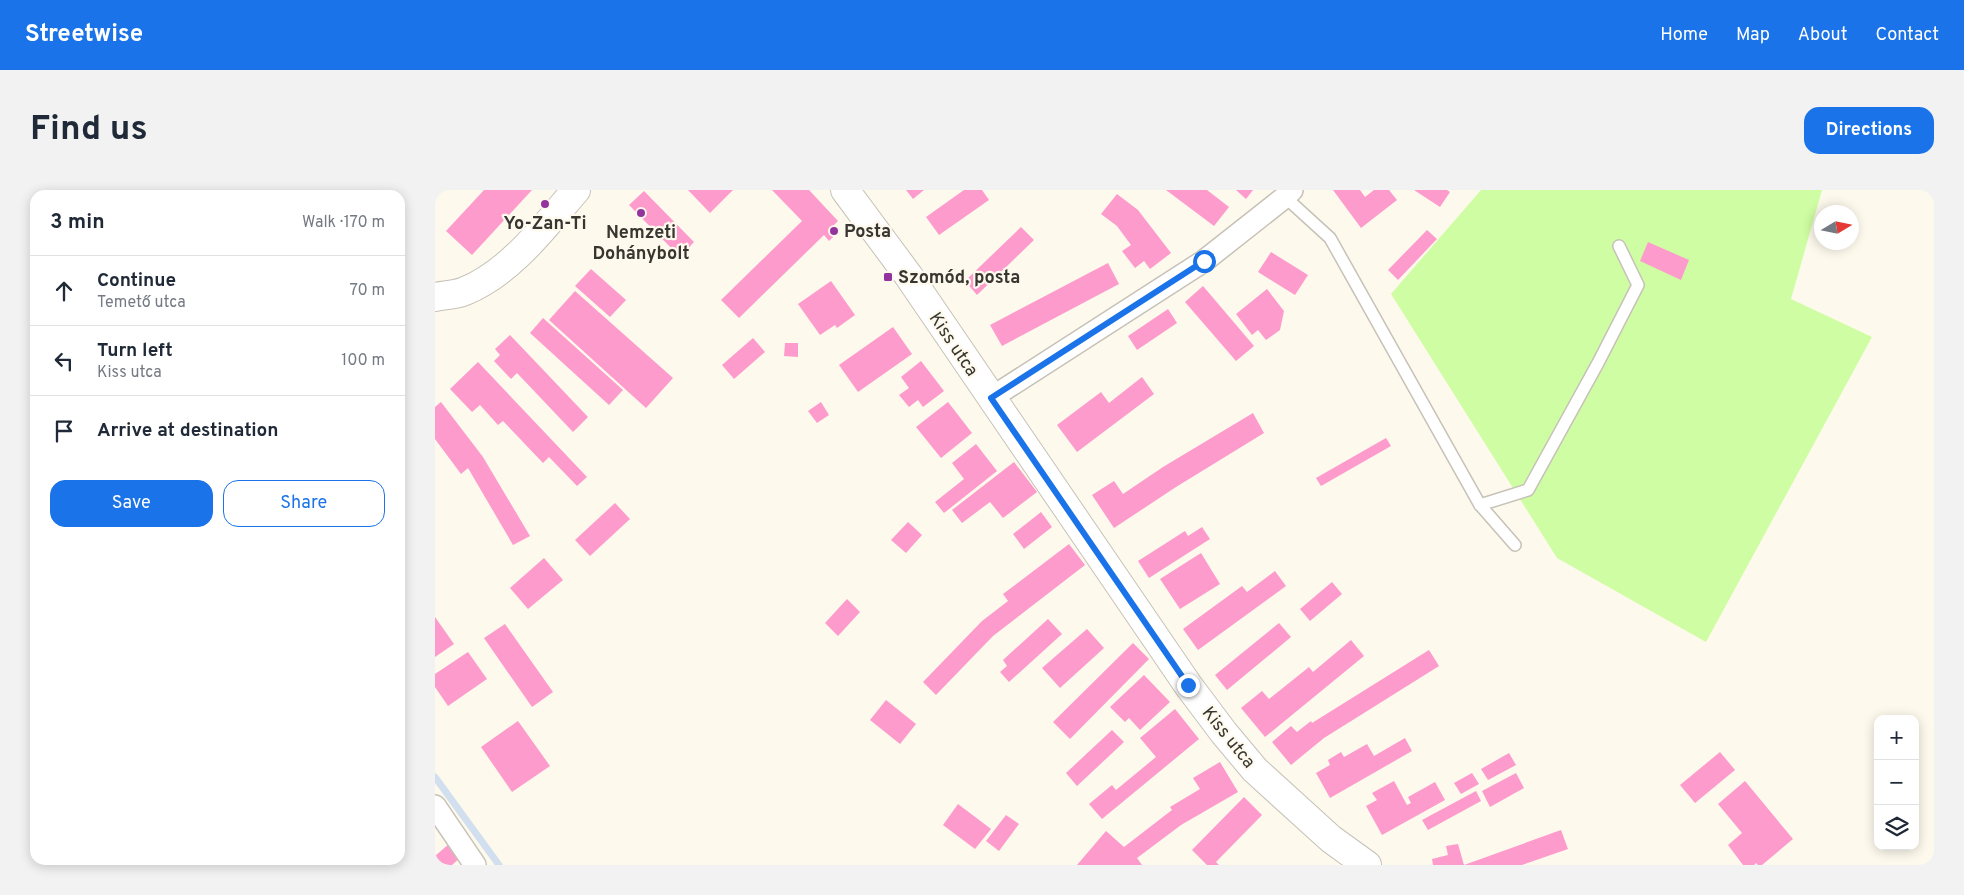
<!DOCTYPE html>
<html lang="en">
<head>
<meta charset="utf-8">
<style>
	body { margin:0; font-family:Overpass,sans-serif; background:#f2f2f3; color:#1f2937 }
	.controls { position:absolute; right:15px; bottom:15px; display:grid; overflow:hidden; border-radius:10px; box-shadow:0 2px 12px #0003 }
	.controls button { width:45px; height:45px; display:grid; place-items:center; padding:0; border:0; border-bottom:1px solid #e0e1e3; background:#fff; color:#1f2937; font:25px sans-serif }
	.compass { position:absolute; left:1379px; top:15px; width:45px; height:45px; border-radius:50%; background:#fff; box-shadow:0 2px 12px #0003; rotate:80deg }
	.stop { position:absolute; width:15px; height:15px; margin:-11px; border:4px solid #1a73e8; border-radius:50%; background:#fff }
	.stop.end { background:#1a73e8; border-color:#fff; box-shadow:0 1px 5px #0008 }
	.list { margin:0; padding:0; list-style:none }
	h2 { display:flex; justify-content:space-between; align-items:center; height:65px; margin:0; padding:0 20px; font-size:21px }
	h2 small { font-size:16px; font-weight:400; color:#747a83 }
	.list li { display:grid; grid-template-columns:32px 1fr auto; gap:15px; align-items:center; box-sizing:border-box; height:70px; padding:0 20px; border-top:1px solid #e0e1e3 }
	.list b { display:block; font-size:19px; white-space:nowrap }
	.list p { margin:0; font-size:16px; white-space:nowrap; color:#747a83 }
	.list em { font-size:16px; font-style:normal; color:#747a83 }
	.actions { display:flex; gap:10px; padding:15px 20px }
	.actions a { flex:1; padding:11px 0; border:1px solid #1a73e8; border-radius:15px; text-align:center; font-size:18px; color:#1a73e8 }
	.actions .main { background:#1a73e8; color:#fff }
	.icon { flex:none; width:28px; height:28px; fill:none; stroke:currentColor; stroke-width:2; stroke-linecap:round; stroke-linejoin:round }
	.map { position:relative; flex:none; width:1499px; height:675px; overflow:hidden; border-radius:15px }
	header { display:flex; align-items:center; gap:30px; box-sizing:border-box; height:70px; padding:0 25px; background:#1a73e8; color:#fff }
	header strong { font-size:24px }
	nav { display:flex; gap:28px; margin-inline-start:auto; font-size:18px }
	.intro { display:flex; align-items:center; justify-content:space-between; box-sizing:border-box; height:120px; padding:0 30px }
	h1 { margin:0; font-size:35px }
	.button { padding:12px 22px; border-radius:15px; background:#1a73e8; color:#fff; font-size:18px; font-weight:700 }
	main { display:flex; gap:30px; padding:0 30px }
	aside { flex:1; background:#fff; border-radius:15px; box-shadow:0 2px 12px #0003 }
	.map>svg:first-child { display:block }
	.green { fill:#cffda3 }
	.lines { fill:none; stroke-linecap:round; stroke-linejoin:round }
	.stream { stroke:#d2dfef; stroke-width:7 }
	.building { fill:#fd9bcc }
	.service-casing { stroke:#c7c2b7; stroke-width:14 }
	.minor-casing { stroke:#c7c2b7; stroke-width:24 }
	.tertiary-casing { stroke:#c7c2b7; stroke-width:30 }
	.service { stroke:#fff; stroke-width:11 }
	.minor { stroke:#fff; stroke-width:21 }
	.tertiary { stroke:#fff; stroke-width:28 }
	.route { stroke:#1a73e8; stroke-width:6 }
	.poi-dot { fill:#93349c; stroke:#fef9ed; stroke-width:2 }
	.labels { text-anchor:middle; stroke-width:4.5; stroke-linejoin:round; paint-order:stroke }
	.poi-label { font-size:18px; font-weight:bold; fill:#383631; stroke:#fef9ed }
	.street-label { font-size:18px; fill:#383631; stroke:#fef9ed }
</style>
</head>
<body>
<header>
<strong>Streetwise</strong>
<nav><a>Home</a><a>Map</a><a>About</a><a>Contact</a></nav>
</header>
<div class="intro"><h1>Find us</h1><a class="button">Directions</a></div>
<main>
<aside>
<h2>3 min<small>Walk · 170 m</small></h2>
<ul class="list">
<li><svg class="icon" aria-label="ahead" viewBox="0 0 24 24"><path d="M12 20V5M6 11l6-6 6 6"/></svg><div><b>Continue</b><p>Temető utca</p></div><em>70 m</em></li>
<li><svg class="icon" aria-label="left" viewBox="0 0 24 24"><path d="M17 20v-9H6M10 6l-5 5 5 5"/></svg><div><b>Turn left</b><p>Kiss utca</p></div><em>100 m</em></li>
<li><svg class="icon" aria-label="arrive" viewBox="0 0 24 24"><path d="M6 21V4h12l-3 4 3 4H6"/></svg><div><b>Arrive at destination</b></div></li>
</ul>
<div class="actions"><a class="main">Save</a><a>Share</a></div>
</aside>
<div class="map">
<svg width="1499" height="675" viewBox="0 0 1499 675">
	<rect width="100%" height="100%" fill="#fef9ed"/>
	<path class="green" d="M1046,0H1387L1356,109L1437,147L1271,452L1122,368L956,104Z"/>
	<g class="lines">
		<path class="stream" d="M0,587L64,675"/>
	</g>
	<g class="building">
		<path d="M49,0H97L37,65L11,41Z"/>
		<path d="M253,0H298L275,23Z"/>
		<path d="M337,0H374L403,31L399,35L405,40L394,51L389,45L304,128L286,110L367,31Z"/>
		<path d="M471,0H489L478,9Z"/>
		<path d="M529,0H547L554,10L504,45L491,27Z"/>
		<path d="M731,0H772L794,17L779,36Z"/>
		<path d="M801,0H818L811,9Z"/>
		<path d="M898,0H925L930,7L939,0H954L962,10L926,38Z"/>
		<path d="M979,0H1012L1015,2L1005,17Z"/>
		<path d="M209,1L259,52L245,67L194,15Z"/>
		<path d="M682,4L703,20L736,63L715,79L709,71L700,78L687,61L696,55L682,36L666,24Z"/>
		<path d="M586,37L599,50L542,105L530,91Z"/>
		<path d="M992,40L1002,49L963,90L953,80Z"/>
		<path d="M1213,52L1254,70L1246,90L1205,71Z"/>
		<path d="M836,62L873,85L860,105L823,82Z"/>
		<path d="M673,73L684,94L567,156L555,135Z"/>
		<path d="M156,79L191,110L175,127L140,96Z"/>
		<path d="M396,91L420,125L402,138L400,135L385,145L363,114Z"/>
		<path d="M768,96L819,156L801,171L750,112Z"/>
		<path d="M832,99L849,121L845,140L831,150L823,140L817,145L801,124Z"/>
		<path d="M140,101L238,188L211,218L114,130Z"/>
		<path d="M733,119L742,133L702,160L693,146Z"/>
		<path d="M108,128L188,200L174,215L95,143Z"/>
		<path d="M458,137L477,164L423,202L404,175Z"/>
		<path d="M75,145L153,227L138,242L82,183L76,189L59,171L65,165L60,159Z"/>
		<path d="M318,148L330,162L299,189L287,175Z"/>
		<path d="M350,153H363V167L349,166Z"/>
		<path d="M486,171L509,201L488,217L483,210L474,217L464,205L474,198L466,187Z"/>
		<path d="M43,172L152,287L142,296L114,267L108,273L68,231L63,235L45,215L37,222L15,199Z"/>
		<path d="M707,187L719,204L642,262L622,235L666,202L674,213Z"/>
		<path d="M6,212L48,267L95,346L78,355L33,278L26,284L0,249V217Z"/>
		<path d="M386,212L394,225L382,233L373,221Z"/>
		<path d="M513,212L537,243L506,268L481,237Z"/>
		<path d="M818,223L829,243L741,297L679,338L657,305L679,291L688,304L728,277Z"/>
		<path d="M951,248L956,256L886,296L881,288Z"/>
		<path d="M541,254L562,281L509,323L500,312L529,289L517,273Z"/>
		<path d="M579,272L602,302L568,328L555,312L527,333L517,320Z"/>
		<path d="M180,313L195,329L155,366L140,350Z"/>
		<path d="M606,322L617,337L589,359L578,344Z"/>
		<path d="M473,332L487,345L471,363L456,350Z"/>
		<path d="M767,337L775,349L714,388L703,371L750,341L753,346Z"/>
		<path d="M634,354L650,375L558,446L501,505L488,492L547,431L573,411L568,404Z"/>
		<path d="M766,363L785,394L745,419L725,389Z"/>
		<path d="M109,368L128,390L93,419L75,398Z"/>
		<path d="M840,381L851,396L763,460L748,439L807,396L812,402Z"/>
		<path d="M897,392L907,404L875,431L865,419Z"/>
		<path d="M412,409L425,422L403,446L390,433Z"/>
		<path d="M0,427L19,454L0,467Z"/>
		<path d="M613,429L627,444L574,492L565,482L572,476L568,470Z"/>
		<path d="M844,433L856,447L792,500L780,485Z"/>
		<path d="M70,434L118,502L97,517L49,448Z"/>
		<path d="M652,439L669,458L625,498L607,478Z"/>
		<path d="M916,450L929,466L830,547L806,518L827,501L834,509L874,477L878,482Z"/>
		<path d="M698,453L714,469L635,549L618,532Z"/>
		<path d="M994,460L1004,476L889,548L856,575L837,552L856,536L862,542L876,531L877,533Z"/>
		<path d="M33,462L52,489L13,516L0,497V484Z"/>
		<path d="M709,485L735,512L705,540L694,528L690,532L675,517Z"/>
		<path d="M451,510L481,534L465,554L435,530Z"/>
		<path d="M740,519L764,549L667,629L654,614L677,595L681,600L721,567L705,548Z"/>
		<path d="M83,531L115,576L77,602L46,557Z"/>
		<path d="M677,540L689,552L642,596L631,583Z"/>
		<path d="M970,548L977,561L895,608L881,583L895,575L893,570L906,562L909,567L932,554L939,566Z"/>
		<path d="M1285,562L1300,580L1260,613L1245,595Z"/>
		<path d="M1074,563L1081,575L1053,590L1046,579Z"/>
		<path d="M785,572L803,602L746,635L702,668L707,675H642L671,641L689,657L737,620L735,617L765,599L758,588Z"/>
		<path d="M1037,583L1044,594L1026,604L1019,593Z"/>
		<path d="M1081,583L1089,598L1055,617L1047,601Z"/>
		<path d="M959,591L972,615L976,613L973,607L1000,592L1010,610L947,645L931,616L942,610L937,603Z"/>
		<path d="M1310,591L1358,649L1327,675H1323L1321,673L1319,675H1308L1293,655L1307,643L1283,614Z"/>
		<path d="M1041,601L1046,611L993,640L987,630Z"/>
		<path d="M809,607L827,625L781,672L784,675H772L757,660Z"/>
		<path d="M523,614L556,639L540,659L508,635Z"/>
		<path d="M571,625L584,634L564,661L551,651Z"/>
		<path d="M1126,640L1133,659L1087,675H1029Z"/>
		<path d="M14,654L26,667L17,675H0V666Z"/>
		<path d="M1023,654L1029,675H998L997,669L1013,665L1011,656Z"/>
	</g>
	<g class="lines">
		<g class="service-casing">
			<g id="service">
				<path d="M850,7L895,48L1045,315L1080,355"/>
				<path d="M1045,315L1093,300L1163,173L1203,95L1184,56"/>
			</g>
		</g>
		<g class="minor-casing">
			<g id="minor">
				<path d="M556,208L769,71L850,7L857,0"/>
				<path d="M0,616L40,675"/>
			</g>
		</g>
		<g class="tertiary-casing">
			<g id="tertiary">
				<path d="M410,0L473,85L753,495L789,543L820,580L896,649L932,675"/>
				<path d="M0,107C10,105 21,105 30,101C75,83 110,36 141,0"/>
			</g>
		</g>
		<use href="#service" class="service"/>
		<use href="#minor" class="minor"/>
		<use href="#tertiary" class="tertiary"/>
	</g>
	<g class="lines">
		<path class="route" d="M753,495L556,208L769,71"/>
	</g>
	<g class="poi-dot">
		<circle cx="110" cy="14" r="5"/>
		<circle cx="206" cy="23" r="5"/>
		<circle cx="399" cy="41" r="5"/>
		<rect x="448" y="82" width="10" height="10" rx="2.5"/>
	</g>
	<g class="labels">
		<g class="poi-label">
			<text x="110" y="39">Yo-Zan-Ti</text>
			<text x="409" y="47" text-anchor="start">Posta</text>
			<text x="206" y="48">Nemzeti<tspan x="206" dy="21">Dohánybolt</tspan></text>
			<text x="463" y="93" text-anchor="start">Szomód, posta</text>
		</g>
		<g class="street-label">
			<text transform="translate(519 154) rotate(56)" y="6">Kiss utca</text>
			<text transform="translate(794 547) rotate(51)" y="6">Kiss utca</text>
		</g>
	</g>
</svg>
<div class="controls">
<button>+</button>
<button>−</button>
<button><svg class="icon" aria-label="layers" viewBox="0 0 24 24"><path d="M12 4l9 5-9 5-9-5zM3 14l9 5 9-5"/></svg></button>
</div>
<svg class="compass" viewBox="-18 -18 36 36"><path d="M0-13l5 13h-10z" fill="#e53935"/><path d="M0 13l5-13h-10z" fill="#747a83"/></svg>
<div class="stop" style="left:769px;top:71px"></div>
<div class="stop end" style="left:753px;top:495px"></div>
</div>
</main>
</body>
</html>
